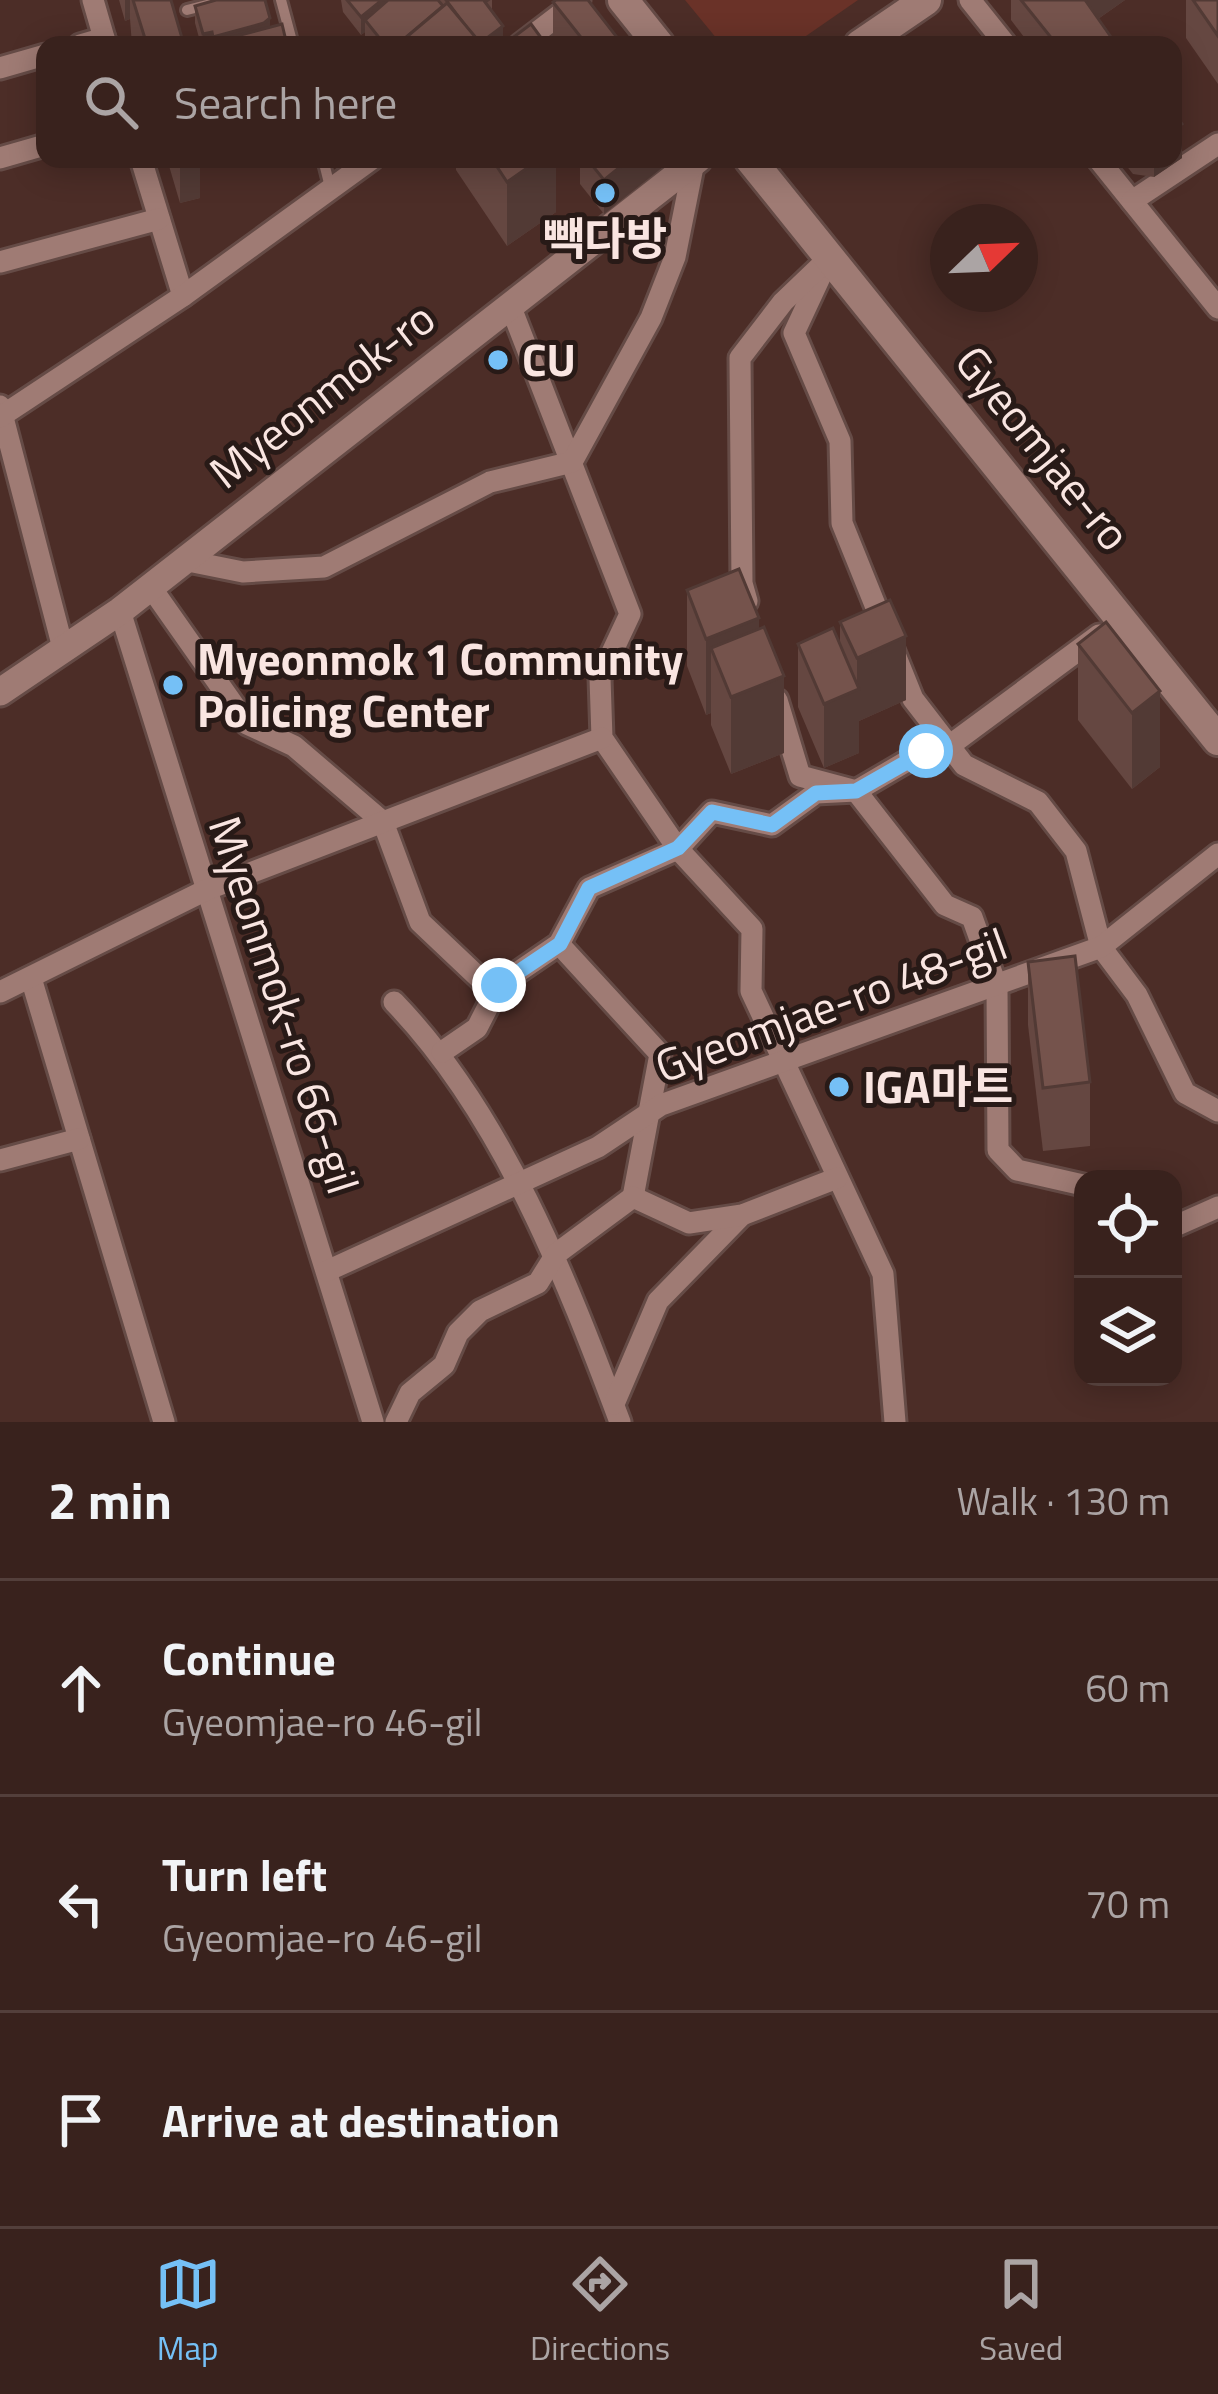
<!DOCTYPE html>
<html lang="en">
<head>
<meta charset="utf-8">
<style>
	body { margin:0; font-family:"Titillium Web","Noto Sans KR",sans-serif; background:#402a26; color:#f1f3f6 }
	.controls { position:absolute; right:36px; bottom:36px; display:grid; overflow:hidden; border-radius:24px; box-shadow:0 6px 30px #0003 }
	.controls button { width:108px; height:108px; display:grid; place-items:center; padding:0; border:0; border-bottom:3px solid #533f3b; background:#39221d; color:#f1f3f6; font:60px sans-serif }
	.compass { position:absolute; left:930px; top:204px; width:108px; height:108px; border-radius:50%; background:#39221d; box-shadow:0 6px 30px #0003; rotate:67deg }
	.stop { position:absolute; width:36px; height:36px; margin:-27px; border:9px solid #75c0f6; border-radius:50%; background:#fff }
	.stop.end { background:#75c0f6; border-color:#fff; box-shadow:0 3px 12px #0008 }
	.list { margin:0; padding:0; list-style:none }
	h2 { display:flex; justify-content:space-between; align-items:center; height:156px; margin:0; padding:0 48px; font-size:51px }
	h2 small { font-size:39px; font-weight:400; color:#aba4a4 }
	.list li { display:grid; grid-template-columns:78px 1fr auto; gap:36px; align-items:center; box-sizing:border-box; height:216px; padding:0 48px; border-top:3px solid #533f3b }
	.list b { display:block; font-size:45px; white-space:nowrap }
	.list p { margin:0; font-size:39px; white-space:nowrap; color:#aba4a4 }
	.list em { font-size:39px; font-style:normal; color:#aba4a4 }
	.icon { flex:none; width:66px; height:66px; fill:none; stroke:currentColor; stroke-width:2; stroke-linecap:round; stroke-linejoin:round }
	.map { position:relative; flex:none; width:1218px; height:1422px; overflow:hidden }
	.search { position:absolute; background:#39221d; box-shadow:0 6px 30px #0003; left:36px; right:36px; top:36px; height:132px; display:flex; align-items:center; gap:30px; box-sizing:border-box; padding:0 42px; border-radius:24px; color:#aba4a4; font-size:45px }
	.sheet { height:804px; background:#39221d }
	nav { display:flex; justify-content:space-around; align-items:center; box-sizing:border-box; height:168px; border-top:3px solid #533f3b; background:#39221d; font-size:33px; color:#aba4a4 }
	nav a { display:grid; justify-items:center; gap:6px }
	nav .on { color:#75c0f6 }
	.map>svg:first-child { display:block }
	.green { fill:#6a3228 }
	.lines { fill:none; stroke-linecap:round; stroke-linejoin:round }
	.service-casing { stroke:#654b46; stroke-width:16 }
	.minor-casing { stroke:#654b46; stroke-width:27 }
	.tertiary-casing { stroke:#654b46; stroke-width:33 }
	.secondary-casing { stroke:#654b46; stroke-width:36 }
	.service { stroke:#9f7b74; stroke-width:10 }
	.minor { stroke:#9f7b74; stroke-width:21 }
	.tertiary { stroke:#9f7b74; stroke-width:27 }
	.secondary { stroke:#9f7b74; stroke-width:30 }
	.wall { fill:#654741 }
	.shaded-wall { fill:#523a35 }
	.building { fill:#75534c; stroke:#523a35; stroke-width:3 }
	.route { stroke:#75c0f6; stroke-width:15 }
	.poi-dot { fill:#75c0f6; stroke:#281a17; stroke-width:4.5 }
	.labels { text-anchor:middle; stroke-width:10; stroke-linejoin:round; paint-order:stroke }
	.poi-label { font-size:45px; font-weight:bold; fill:#f9e5e1; stroke:#281a17; text-anchor:start }
	.street-label { font-size:45px; fill:#f9e5e1; stroke:#281a17 }
</style>
</head>
<body>
<div class="map">
<svg width="1218" height="1422" viewBox="0 0 1218 1422">
	<rect width="100%" height="100%" fill="#4c2d27"/>
	<path class="green" d="M685,0H858L793,45H722Z"/>
	<g class="lines">
		<g class="service-casing">
			<g id="service">
				<path d="M281,0L293,45"/>
				<path d="M187,10L227,0"/>
				<path d="M323,159L331,191"/>
			</g>
		</g>
		<g class="minor-casing">
			<g id="minor">
				<path d="M93,0L106,45"/>
				<path d="M970,0L1006,45"/>
				<path d="M80,45L104,38"/>
				<path d="M520,45L579,0"/>
				<path d="M0,68L45,55"/>
				<path d="M0,158L45,145"/>
				<path d="M141,159L183,296"/>
				<path d="M1098,159L1218,308"/>
				<path d="M1132,201L1218,144"/>
				<path d="M0,262L159,219"/>
				<path d="M822,273L794,333L840,441L842,523L913,699L964,765L1038,802L1076,851L1101,947L1137,995L1185,1093L1218,1111"/>
				<path d="M510,305L630,614L600,678L602,738L678,849L752,929L751,991L883,1274L895,1422"/>
				<path d="M0,406L63,648"/>
				<path d="M0,417L183,296L372,159"/>
				<path d="M183,560L243,572L324,567L490,482L572,462L651,318L675,257L694,162"/>
				<path d="M150,586L247,724L294,746L383,822L420,922L495,993"/>
				<path d="M747,601L742,583L740,358L783,302L829,258"/>
				<path d="M120,611L373,1422"/>
				<path d="M777,700L800,776L856,791L945,905L972,917L997,987L998,1150L1017,1170L1083,1185"/>
				<path d="M559,944L660,1054L633,1197"/>
				<path d="M31,978L164,1422"/>
				<path d="M0,992L206,890L602,738"/>
				<path d="M394,1002C502,1114 566,1278 620,1422"/>
				<path d="M442,1052L477,1028L499,985L559,944L589,888L678,849L712,812L772,825L816,793L856,791L926,750L949,746L1099,635"/>
				<path d="M0,1160L79,1139"/>
				<path d="M1173,1227L1218,1207"/>
				<path d="M327,1271L598,1147L661,1105L1101,947L1218,854"/>
				<path d="M614,1404L658,1301L742,1215"/>
				<path d="M396,1422L410,1393L444,1365L458,1333L480,1311L538,1283L556,1254L633,1197L689,1223L742,1215L837,1178"/>
			</g>
		</g>
		<g class="tertiary-casing">
			<path id="tertiary" d="M0,692L120,611L698,159"/>
		</g>
		<g class="secondary-casing">
			<g id="secondary">
				<path d="M623,0L659,45"/>
				<path d="M860,45L926,0"/>
				<path d="M750,159L1218,740"/>
			</g>
		</g>
		<use href="#service" class="service"/>
		<use href="#minor" class="minor"/>
		<use href="#tertiary" class="tertiary"/>
		<use href="#secondary" class="secondary"/>
	</g>
	<g class="wall">
		<path d="M119,0H171L184,45H132L130,19L125,21Z"/>
		<path d="M341,0H492V11L503,43L500,45H371L365,38V32L361,35L343,12Z"/>
		<path d="M1011,0H1125L1098,19L1111,45H1030L1011,20Z"/>
		<path d="M1186,0H1218V84L1186,38Z"/>
		<path d="M553,2L623,45H560L553,36Z"/>
		<path d="M195,6L270,28L287,45H201L195,23Z"/>
		<path d="M1182,158L1154,177L1133,174L1121,159Z"/>
		<path d="M167,159H200V198L180,203Z"/>
		<path d="M456,159H556V212L507,246L456,170Z"/>
		<path d="M580,159H673L604,214L580,184Z"/>
		<path d="M687,590L759,629L784,753L731,774L711,725V713L706,715L687,666Z"/>
		<path d="M840,622L906,700L859,721V753L824,768L798,707V644L840,646Z"/>
		<path d="M1078,644L1160,691V767L1132,789L1078,720Z"/>
		<path d="M1028,962L1090,1082V1146L1043,1151L1028,1025Z"/>
	</g>
	<g class="shaded-wall">
		<path d="M125,0H130V19L125,21Z"/>
		<path d="M382,0H404L365,20V32L361,35V17Z"/>
		<path d="M1082,0H1125L1082,30Z"/>
		<path d="M270,18V36L213,45V37Z"/>
		<path d="M503,26V43L500,45H479Z"/>
		<path d="M212,32V45H203V34Z"/>
		<path d="M1182,124V158L1154,177V159H1173V130Z"/>
		<path d="M180,159H200V198L180,203Z"/>
		<path d="M540,159H556V212L507,246V182Z"/>
		<path d="M630,159H673L604,214V180Z"/>
		<path d="M759,618V686L784,676V753L731,774V697L711,648V713L706,715V639Z"/>
		<path d="M906,636V700L859,721V753L824,768V704L857,690V658Z"/>
		<path d="M1160,691V767L1132,789V713Z"/>
	</g>
	<g class="building">
		<path d="M133,0H171L184,45H147Z"/>
		<path d="M216,0H265L270,18L264,23L213,37L212,32L203,34L195,6Z"/>
		<path d="M347,0H382L361,17Z"/>
		<path d="M388,0H438L443,6L397,45H385L365,20Z"/>
		<path d="M446,0H488L485,2L503,26L479,44Z"/>
		<path d="M556,0H588L623,45H587L553,2Z"/>
		<path d="M1021,0H1085L1111,37L1102,43L1103,45H1057Z"/>
		<path d="M1193,0H1218V36Z"/>
		<path d="M447,3L477,39L469,45H397Z"/>
		<path d="M282,24L287,45H206V44Z"/>
		<path d="M531,24L542,39L535,45H503Z"/>
		<path d="M1173,112L1182,124L1173,130Z"/>
		<path d="M492,159H540L507,182Z"/>
		<path d="M587,159H630L604,180Z"/>
		<path d="M739,569L759,618L706,639L687,590Z"/>
		<path d="M890,600L906,636L857,658L840,622Z"/>
		<path d="M1106,622L1160,691L1132,713L1078,644Z"/>
		<path d="M764,627L784,676L731,697L711,648Z"/>
		<path d="M833,628L859,689L824,704L798,644Z"/>
		<path d="M1075,956L1090,1082L1043,1088L1028,962Z"/>
	</g>
	<g class="lines">
		<path class="route" d="M499,985L560,944L589,888L678,848L712,812L772,825L816,793L856,791L926,751"/>
	</g>
	<g class="poi-dot">
		<circle cx="605" cy="193" r="12"/>
		<circle cx="498" cy="360" r="12"/>
		<circle cx="173" cy="685" r="12"/>
		<circle cx="839" cy="1087" r="12"/>
	</g>
	<g class="labels">
		<g class="poi-label">
			<text x="605" y="255" text-anchor="middle">빽다방</text>
			<text x="522" y="376">CU</text>
			<text x="197" y="675">Myeonmok 1 Community<tspan x="197" dy="52">Policing Center</tspan></text>
			<text x="863" y="1103">IGA마트</text>
		</g>
		<g class="street-label">
			<text transform="translate(322 395) rotate(-38)" y="16">Myeonmok-ro</text>
			<text transform="translate(1043 448) rotate(51)" y="16">Gyeomjae-ro</text>
			<text transform="translate(284 1005) rotate(72)" y="16">Myeonmok-ro 66-gil</text>
			<text transform="translate(831 1005) rotate(-20)" y="16">Gyeomjae-ro 48-gil</text>
		</g>
	</g>
</svg>
<div class="controls">
<button><svg class="icon" aria-label="locate" viewBox="0 0 24 24"><circle cx="12" cy="12" r="6"/><path d="M12 2v4M12 18v4M2 12h4M18 12h4"/></svg></button>
<button><svg class="icon" aria-label="layers" viewBox="0 0 24 24"><path d="M12 4l9 5-9 5-9-5zM3 14l9 5 9-5"/></svg></button>
</div>
<svg class="compass" viewBox="-18 -18 36 36"><path d="M0-13l5 13h-10z" fill="#e53935"/><path d="M0 13l5-13h-10z" fill="#aba4a4"/></svg>
<div class="stop" style="left:926px;top:751px"></div>
<div class="stop end" style="left:499px;top:985px"></div>
<div class="search"><svg class="icon" aria-label="search" viewBox="0 0 24 24"><circle cx="10" cy="10" r="6"/><path d="M15 15l6 6"/></svg>Search here</div>
</div>
<section class="sheet">
<h2>2 min<small>Walk · 130 m</small></h2>
<ul class="list">
<li><svg class="icon" aria-label="ahead" viewBox="0 0 24 24"><path d="M12 20V5M6 11l6-6 6 6"/></svg><div><b>Continue</b><p>Gyeomjae-ro 46-gil</p></div><em>60 m</em></li>
<li><svg class="icon" aria-label="left" viewBox="0 0 24 24"><path d="M17 20v-9H6M10 6l-5 5 5 5"/></svg><div><b>Turn left</b><p>Gyeomjae-ro 46-gil</p></div><em>70 m</em></li>
<li><svg class="icon" aria-label="arrive" viewBox="0 0 24 24"><path d="M6 21V4h12l-3 4 3 4H6"/></svg><div><b>Arrive at destination</b></div></li>
</ul>
</section>
<nav>
<a class="on"><svg class="icon" aria-label="map" viewBox="0 0 24 24"><path d="M3 6l6-2 6 2 6-2v14l-6 2-6-2-6 2zM9 4v14M15 6v14"/></svg>Map</a>
<a><svg class="icon" aria-label="directions" viewBox="0 0 24 24"><path d="M12 3l9 9-9 9-9-9zM9 14v-3h6M13 9l2 2-2 2"/></svg>Directions</a>
<a><svg class="icon" aria-label="saved" viewBox="0 0 24 24"><path d="M7 4h10v16l-5-4-5 4z"/></svg>Saved</a>
</nav>
</body>
</html>
